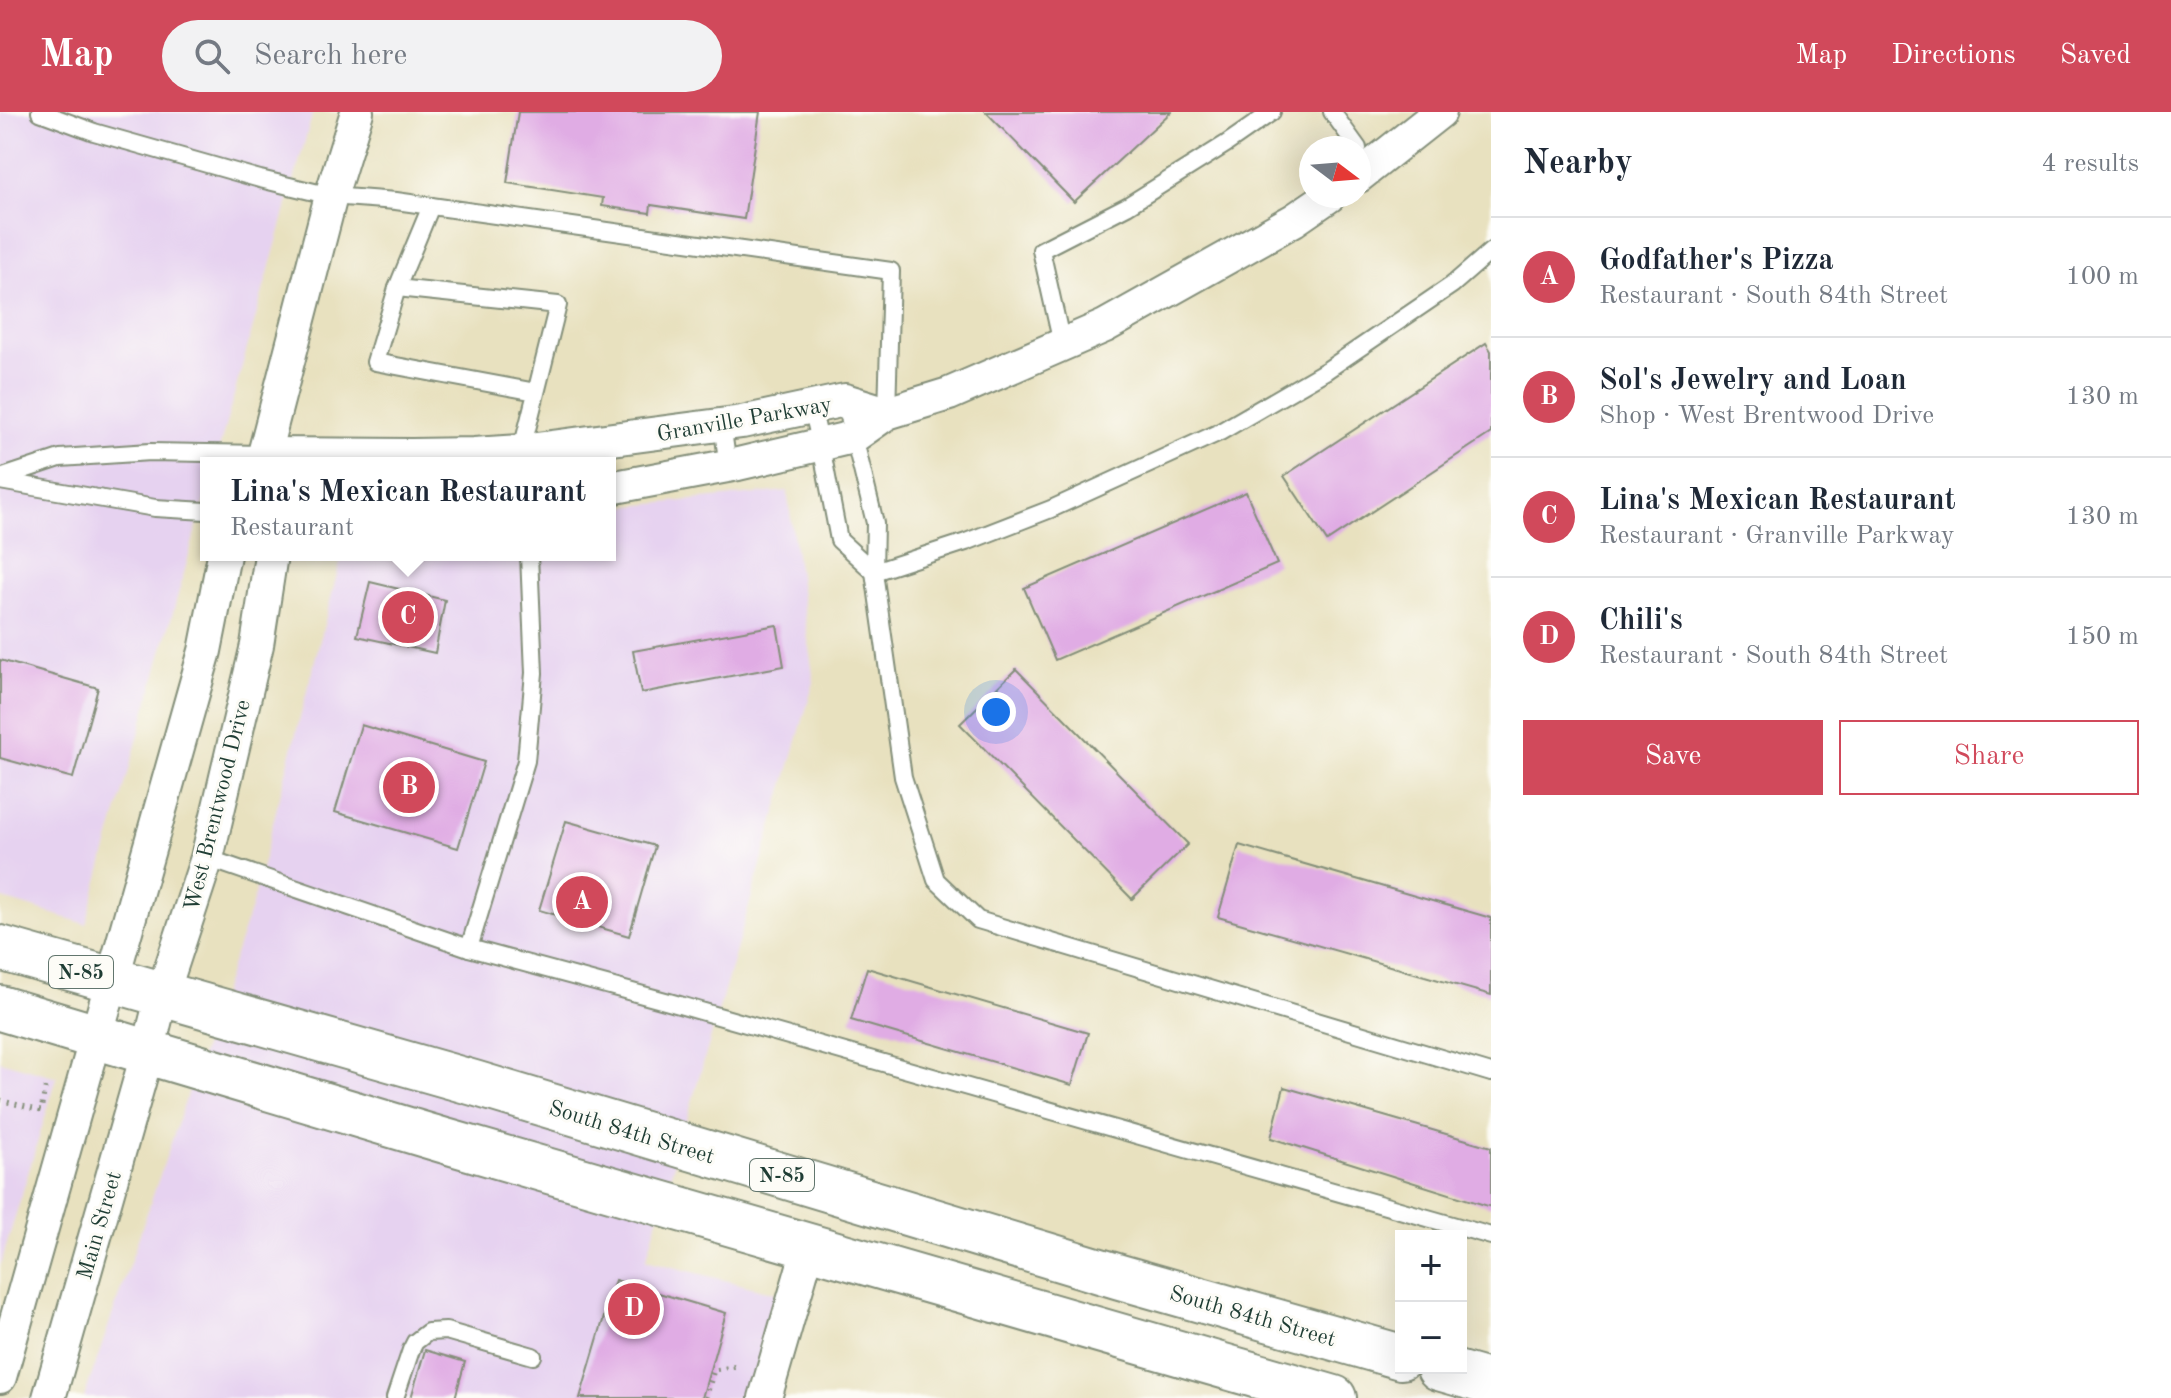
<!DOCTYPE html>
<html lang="en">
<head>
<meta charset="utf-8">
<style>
	body { margin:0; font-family:"Old Standard TT",serif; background:#f2f2f3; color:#1f2937 }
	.controls { position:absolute; right:24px; bottom:24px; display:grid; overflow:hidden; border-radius:0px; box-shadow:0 8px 32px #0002 }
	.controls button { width:72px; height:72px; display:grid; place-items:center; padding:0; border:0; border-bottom:2px solid #e0e1e3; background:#fff; color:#1f2937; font:40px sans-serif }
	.compass { position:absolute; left:1299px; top:24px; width:72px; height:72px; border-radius:50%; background:#fff; box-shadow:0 8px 32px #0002; rotate:106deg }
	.you { position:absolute; left:996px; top:600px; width:28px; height:28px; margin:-20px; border:6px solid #fff; border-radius:50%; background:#1a73e8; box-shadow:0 0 0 12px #1a73e833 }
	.badge { display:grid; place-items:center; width:52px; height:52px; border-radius:50%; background:#d1495b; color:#fff; font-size:26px; font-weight:700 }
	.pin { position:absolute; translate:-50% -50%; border:4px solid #fff; box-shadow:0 2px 8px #0006 }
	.popup { position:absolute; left:200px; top:345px; width:416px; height:104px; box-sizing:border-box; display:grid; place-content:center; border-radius:0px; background:#fff; filter:drop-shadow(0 2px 6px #0005); font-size:26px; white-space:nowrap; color:#747a83 }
	.popup b { font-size:30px; color:#1f2937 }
	.popup::after { content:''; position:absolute; left:50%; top:100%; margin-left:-16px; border:16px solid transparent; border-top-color:#fff }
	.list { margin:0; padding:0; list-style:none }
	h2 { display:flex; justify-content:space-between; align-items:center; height:104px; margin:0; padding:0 32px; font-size:34px }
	h2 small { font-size:26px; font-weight:400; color:#747a83 }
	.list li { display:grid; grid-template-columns:52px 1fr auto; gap:24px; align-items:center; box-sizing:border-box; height:120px; padding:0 32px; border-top:2px solid #e0e1e3 }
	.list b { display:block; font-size:30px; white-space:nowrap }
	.list p { margin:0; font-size:26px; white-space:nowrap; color:#747a83 }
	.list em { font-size:26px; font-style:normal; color:#747a83 }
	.actions { display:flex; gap:16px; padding:24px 32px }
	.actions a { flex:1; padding:18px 0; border:2px solid #d1495b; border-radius:0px; text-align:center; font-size:28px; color:#d1495b }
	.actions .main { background:#d1495b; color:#fff }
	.icon { flex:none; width:44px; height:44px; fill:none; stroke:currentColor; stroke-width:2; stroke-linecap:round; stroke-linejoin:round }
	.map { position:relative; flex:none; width:1491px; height:1286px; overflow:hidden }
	header { display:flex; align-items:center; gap:48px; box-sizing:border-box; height:112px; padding:0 40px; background:#d1495b; color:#fff }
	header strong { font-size:38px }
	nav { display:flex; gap:44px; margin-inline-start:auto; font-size:28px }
	.search { width:560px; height:72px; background:#f2f2f3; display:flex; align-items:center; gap:20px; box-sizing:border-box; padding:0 28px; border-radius:44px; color:#747a83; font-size:30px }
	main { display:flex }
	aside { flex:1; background:#fff }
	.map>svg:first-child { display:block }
	.built { fill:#e6d2f0 }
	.building { fill:#e0ace4 }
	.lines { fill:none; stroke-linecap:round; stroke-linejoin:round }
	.service-casing { stroke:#848f7a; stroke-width:20 }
	.minor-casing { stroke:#848f7a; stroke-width:36 }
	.primary-casing { stroke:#848f7a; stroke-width:48 }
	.path { stroke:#848f7a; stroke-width:5; stroke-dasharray:2 6; stroke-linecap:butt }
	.service { stroke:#fff; stroke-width:16 }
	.minor { stroke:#fff; stroke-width:32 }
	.primary { stroke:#fff; stroke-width:44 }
	.labels { text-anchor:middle; stroke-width:6; stroke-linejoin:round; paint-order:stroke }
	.shield { fill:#fdfcf7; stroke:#62766e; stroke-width:2 }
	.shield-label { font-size:20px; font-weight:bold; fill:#1f3d34 }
	.street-label { font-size:22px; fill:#1f3d34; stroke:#fdfcf7 }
</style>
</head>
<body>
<header>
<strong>Map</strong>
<div class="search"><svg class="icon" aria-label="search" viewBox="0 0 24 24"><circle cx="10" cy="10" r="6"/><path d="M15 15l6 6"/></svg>Search here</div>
<nav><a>Map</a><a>Directions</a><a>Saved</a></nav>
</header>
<main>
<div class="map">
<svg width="1491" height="1286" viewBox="0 0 1491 1286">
	<rect width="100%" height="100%" fill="#fdfcf7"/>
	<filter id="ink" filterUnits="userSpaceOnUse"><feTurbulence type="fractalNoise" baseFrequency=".0125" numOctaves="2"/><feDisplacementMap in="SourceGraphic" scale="16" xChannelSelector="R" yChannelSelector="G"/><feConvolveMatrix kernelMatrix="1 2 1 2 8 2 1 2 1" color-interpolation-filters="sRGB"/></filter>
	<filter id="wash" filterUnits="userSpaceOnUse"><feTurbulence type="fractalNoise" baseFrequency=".006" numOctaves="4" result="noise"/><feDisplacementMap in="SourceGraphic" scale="32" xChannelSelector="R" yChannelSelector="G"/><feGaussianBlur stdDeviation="1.8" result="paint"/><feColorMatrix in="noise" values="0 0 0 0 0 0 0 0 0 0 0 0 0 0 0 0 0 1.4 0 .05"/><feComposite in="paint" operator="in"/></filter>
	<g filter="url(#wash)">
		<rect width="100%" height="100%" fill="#e8e1bf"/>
		<g class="built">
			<path d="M0,0H313L215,351H206V382L86,812L0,786Z"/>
			<path d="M787,379L814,570L646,1148L779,1182L748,1286H84L251,796L342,443H610V396Z"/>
			<path d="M0,949L57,965L0,1155Z"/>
		</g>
		<g id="blocks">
			<g class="building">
				<path d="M518,0H760L744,107L651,93L650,101L602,94L603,86L507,71Z"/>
				<path d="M986,0H1171L1074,90Z"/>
				<path d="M1486,231L1491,239V321L1327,429L1284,364Z"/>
				<path d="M1246,380L1277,452L1055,548L1024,476Z"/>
				<path d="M370,470L445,488L435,541L357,524Z"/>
				<path d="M777,513L784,554L641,581L633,539Z"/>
				<path d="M0,548L98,576L73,666L0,646Z"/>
				<path d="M1016,557L1188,732L1132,787L960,612Z"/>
				<path d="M361,613L484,650L458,736L335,700Z"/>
				<path d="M566,709L655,734L629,824L539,798Z"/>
				<path d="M1239,733L1491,806V883L1218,805Z"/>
				<path d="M867,856L1088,921L1072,973L851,908Z"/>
				<path d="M1284,975L1491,1035V1095L1271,1026Z"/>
				<path d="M615,1168L726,1201L702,1286H580Z"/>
				<path d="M425,1238L465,1250L455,1286H411Z"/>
			</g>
		</g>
	</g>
	<g filter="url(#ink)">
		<use href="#blocks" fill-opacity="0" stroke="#848f7a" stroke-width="2"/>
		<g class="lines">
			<g class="service-casing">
				<g id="service">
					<path d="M40,0L94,20L260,67L331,84L396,89L891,159L887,301"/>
					<path d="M1332,0L1358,36"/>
					<path d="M397,176L431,94"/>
					<path d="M1062,232L1041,138L1127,94L1226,32L1272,0"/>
					<path d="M845,288L875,411L874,460L903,665L936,768L978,808L1491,961"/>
					<path d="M812,295L821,334L839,428L874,460"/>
					<path d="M722,312L728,354"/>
					<path d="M521,341L558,193L397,176L375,250L536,280"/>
					<path d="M0,366L60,346L150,340L264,342"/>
					<path d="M0,369L155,396L206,399"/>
					<path d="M874,460L966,430L1051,397L1220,320L1327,258L1452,173L1491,139"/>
					<path d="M207,746L469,836L669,890L1491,1124"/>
					<path d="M469,836L526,649L534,561L529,443"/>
					<path d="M395,1286L411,1238L415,1230L428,1220L446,1219L533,1244"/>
				</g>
			</g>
			<g class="minor-casing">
				<g id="minor">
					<path d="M1359,64L1440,0"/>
					<path d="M264,342L412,343L474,342L521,339L742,310L845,288L887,301"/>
					<path d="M259,351L264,342L331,84L357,0"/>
					<path d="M610,376L738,352L853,325L887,301L949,282L1105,214L1294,108L1329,84"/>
					<path d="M0,1265L205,539L224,443"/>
					<path d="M49,1286L148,939L162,883L207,746L257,533L271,443"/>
					<path d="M765,1286L809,1134"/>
				</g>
			</g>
			<g class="primary-casing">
				<g id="primary">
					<path d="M0,836L474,971L1120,1165L1401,1245"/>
					<path d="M0,896L442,1028L1334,1286"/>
					<path d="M1439,1256L1491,1271"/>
				</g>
			</g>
			<g class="path">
				<path d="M0,988L41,999L45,976"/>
				<path d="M706,1286L714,1258L737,1254"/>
			</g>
			<use href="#service" class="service"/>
			<use href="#minor" class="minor"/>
			<use href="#primary" class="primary"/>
		</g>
	</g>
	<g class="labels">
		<g class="shield">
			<rect x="49" y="844" width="64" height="32" rx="6"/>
			<rect x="750" y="1047" width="64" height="32" rx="6"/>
		</g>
		<g class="shield-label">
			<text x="81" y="867">N-85</text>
			<text x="782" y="1070">N-85</text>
		</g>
		<g class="street-label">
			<text transform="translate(744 306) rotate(-10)" y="8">Granville Parkway</text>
			<text transform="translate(216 693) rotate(-76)" y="8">West Brentwood Drive</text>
			<text transform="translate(632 1019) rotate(17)" y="8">South 84th Street</text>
			<text transform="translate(98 1113) rotate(-74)" y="8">Main Street</text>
			<text transform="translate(1253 1203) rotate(16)" y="8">South 84th Street</text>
		</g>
	</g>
</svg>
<div class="controls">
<button>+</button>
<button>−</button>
</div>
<svg class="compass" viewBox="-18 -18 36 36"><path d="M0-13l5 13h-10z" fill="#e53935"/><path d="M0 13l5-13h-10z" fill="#747a83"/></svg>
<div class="you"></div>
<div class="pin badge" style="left:582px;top:790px">A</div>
<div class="pin badge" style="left:409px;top:675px">B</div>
<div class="pin badge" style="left:408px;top:505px">C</div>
<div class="popup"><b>Lina's Mexican Restaurant</b>Restaurant</div>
<div class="pin badge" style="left:634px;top:1197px">D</div>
</div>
<aside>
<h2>Nearby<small>4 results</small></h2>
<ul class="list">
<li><span class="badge">A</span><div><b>Godfather's Pizza</b><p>Restaurant · South 84th Street</p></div><em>100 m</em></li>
<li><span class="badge">B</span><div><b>Sol's Jewelry and Loan</b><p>Shop · West Brentwood Drive</p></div><em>130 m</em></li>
<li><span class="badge">C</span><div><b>Lina's Mexican Restaurant</b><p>Restaurant · Granville Parkway</p></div><em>130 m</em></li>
<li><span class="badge">D</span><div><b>Chili's</b><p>Restaurant · South 84th Street</p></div><em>150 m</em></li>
</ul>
<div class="actions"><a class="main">Save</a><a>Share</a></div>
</aside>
</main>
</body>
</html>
